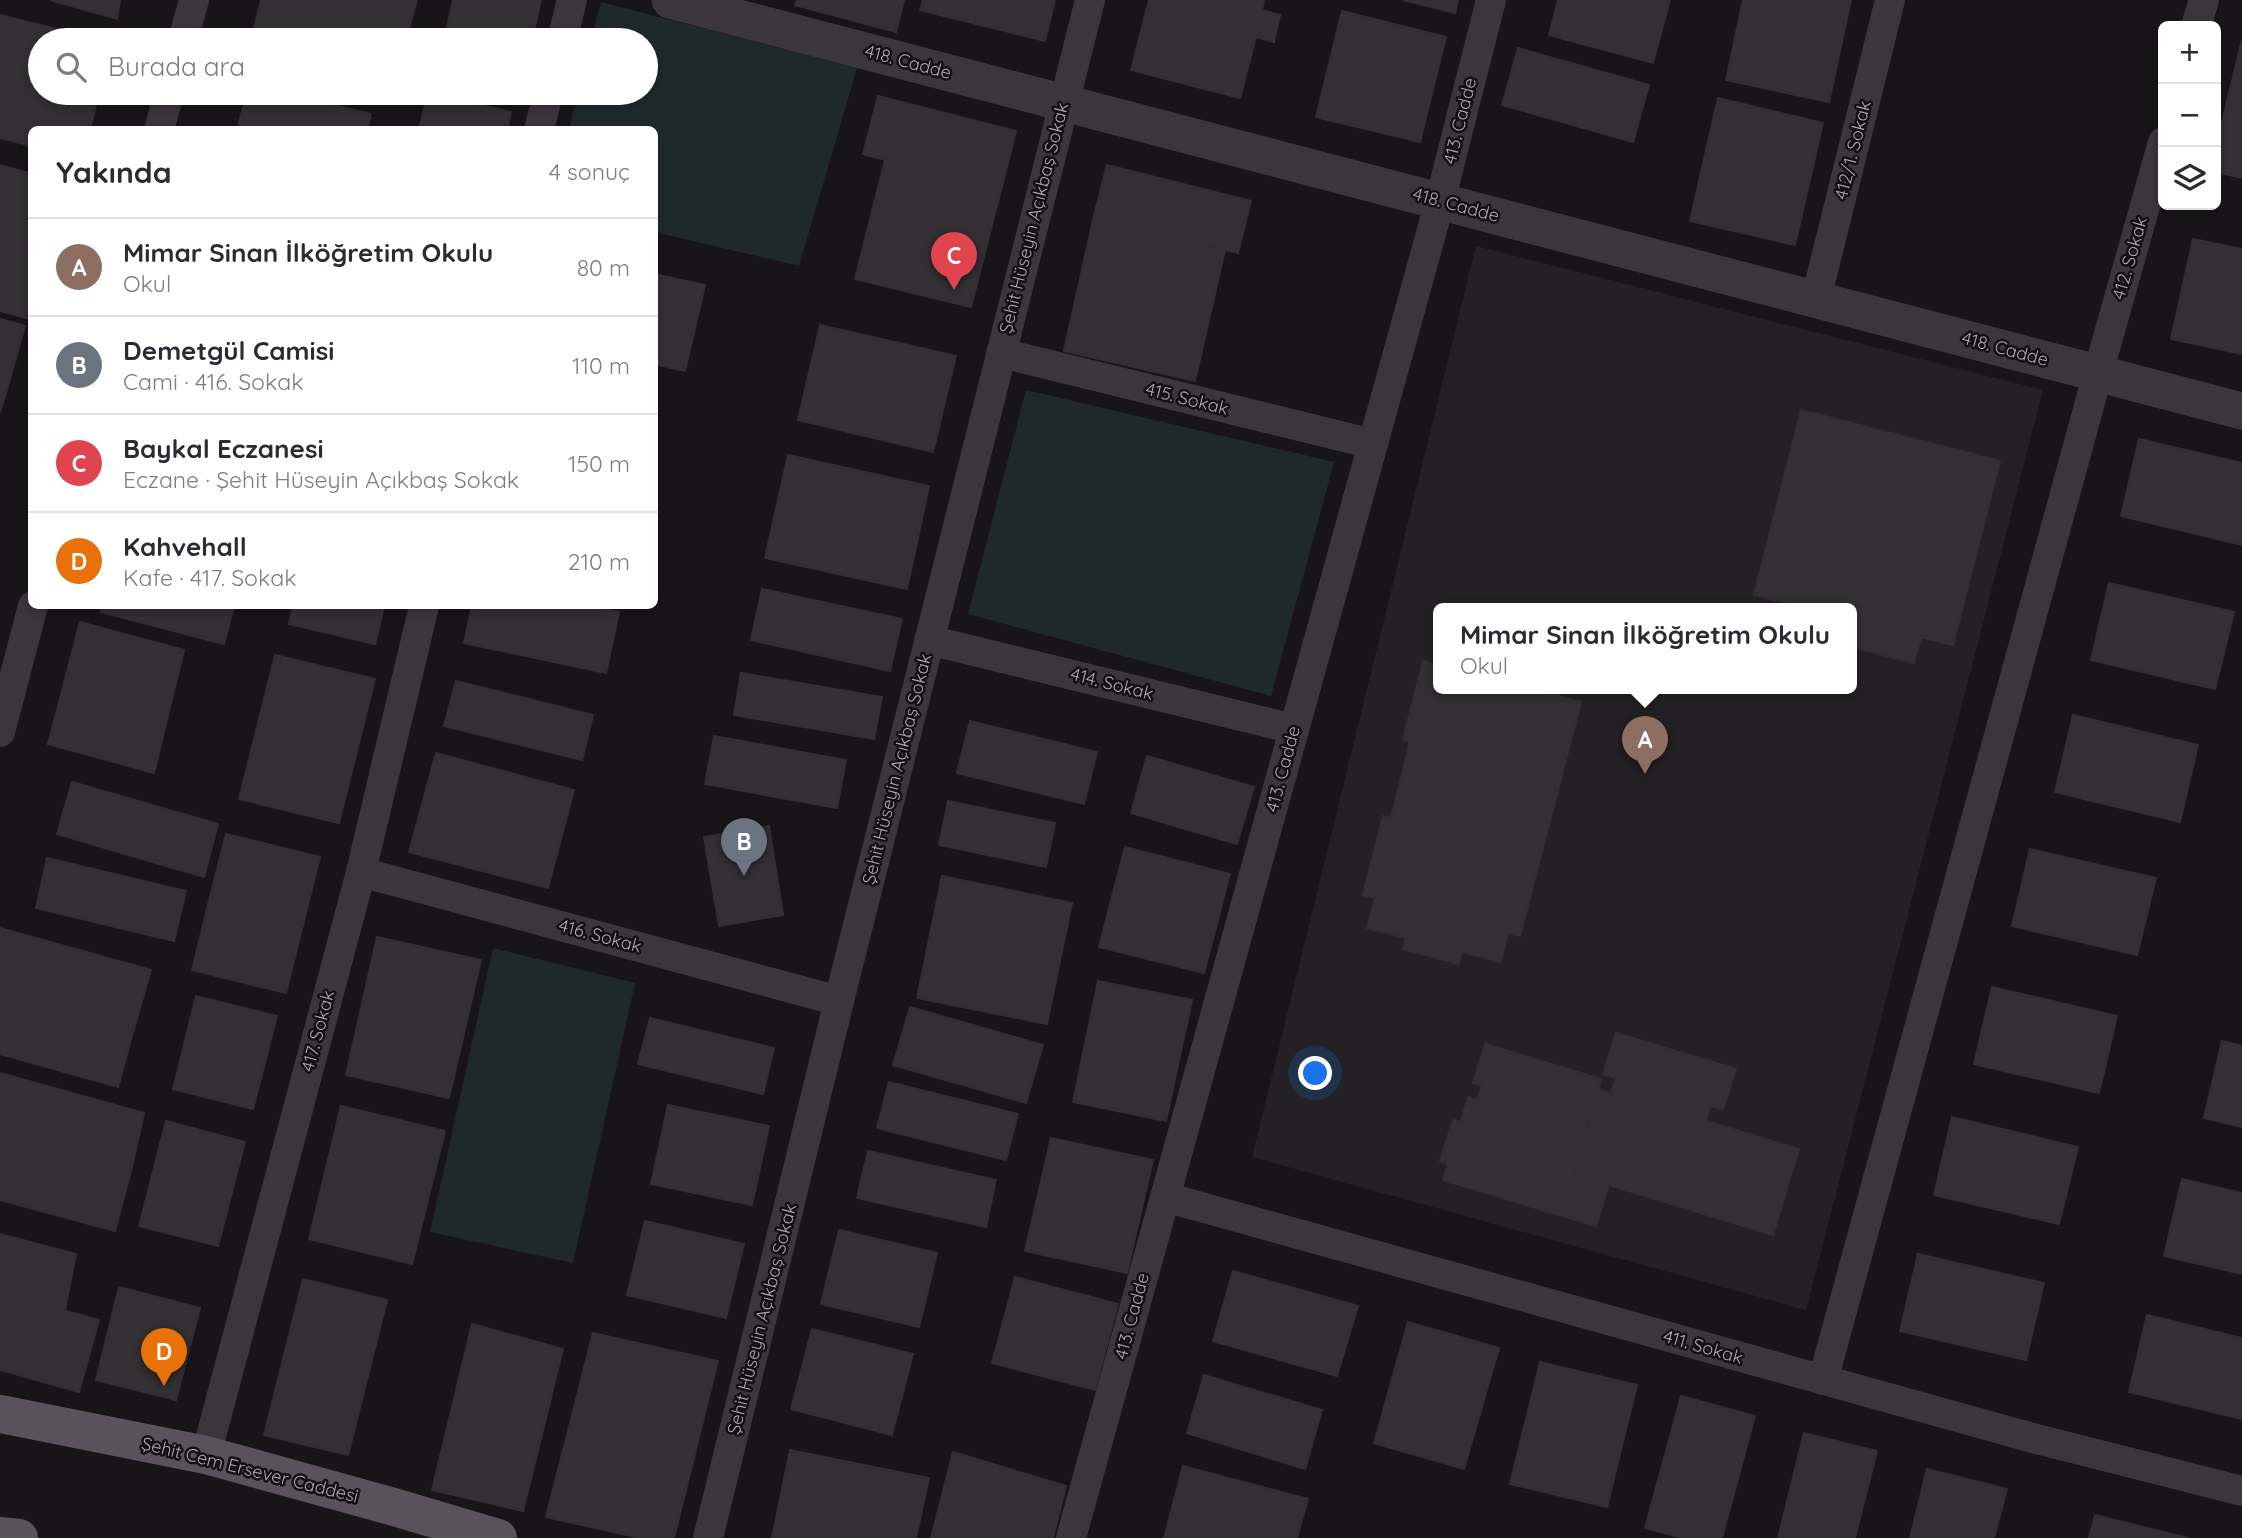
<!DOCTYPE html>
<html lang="tr">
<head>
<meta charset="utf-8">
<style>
	body { margin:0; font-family:Quicksand,sans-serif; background:#f7f7f7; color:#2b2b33 }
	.controls { position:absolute; right:21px; top:21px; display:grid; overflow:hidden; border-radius:10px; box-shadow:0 4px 10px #0003 }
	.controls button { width:63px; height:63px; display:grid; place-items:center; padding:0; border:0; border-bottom:2px solid #e1e1e2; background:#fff; color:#2b2b33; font:35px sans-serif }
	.you { position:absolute; left:1316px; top:1074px; width:24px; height:24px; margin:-18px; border:5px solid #fff; border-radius:50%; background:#1a73e8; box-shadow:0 0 0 10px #1a73e833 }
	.badge { display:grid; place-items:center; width:46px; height:46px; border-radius:50%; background:#4e8a2c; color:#fff; font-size:23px; font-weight:700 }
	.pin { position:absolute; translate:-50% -58px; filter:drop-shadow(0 2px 4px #0008) }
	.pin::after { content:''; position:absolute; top:37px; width:24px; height:21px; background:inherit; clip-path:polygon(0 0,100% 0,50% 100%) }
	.popup { position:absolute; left:1433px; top:603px; width:424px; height:91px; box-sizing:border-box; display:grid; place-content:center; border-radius:10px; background:#fff; filter:drop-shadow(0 2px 5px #0005); font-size:23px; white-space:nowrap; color:#7c7c81 }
	.popup b { font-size:26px; color:#2b2b33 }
	.popup::after { content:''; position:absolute; left:50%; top:100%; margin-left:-14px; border:14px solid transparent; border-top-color:#fff }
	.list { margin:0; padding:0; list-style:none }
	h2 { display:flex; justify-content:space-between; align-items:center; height:91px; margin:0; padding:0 28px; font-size:30px }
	h2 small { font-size:23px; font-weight:400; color:#7c7c81 }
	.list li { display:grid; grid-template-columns:46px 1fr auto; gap:21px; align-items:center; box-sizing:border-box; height:98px; padding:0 28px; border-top:2px solid #e1e1e2 }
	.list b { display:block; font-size:26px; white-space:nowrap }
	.list p { margin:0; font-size:23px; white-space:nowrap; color:#7c7c81 }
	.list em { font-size:23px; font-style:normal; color:#7c7c81 }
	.icon { flex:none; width:38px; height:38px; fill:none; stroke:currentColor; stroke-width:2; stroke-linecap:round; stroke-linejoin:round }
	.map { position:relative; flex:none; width:2242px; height:1538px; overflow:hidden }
	.search { position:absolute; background:#fff; box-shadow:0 4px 10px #0003; left:28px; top:28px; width:630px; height:77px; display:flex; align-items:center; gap:18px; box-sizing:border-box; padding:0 24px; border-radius:38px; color:#7c7c81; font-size:26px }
	.panel { position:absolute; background:#fff; box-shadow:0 4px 10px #0003; left:28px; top:126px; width:630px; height:483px; border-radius:10px }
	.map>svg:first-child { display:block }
	.built { fill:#242124; fill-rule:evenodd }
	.green { fill:#20292a }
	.building { fill:#333033; stroke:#332e33; stroke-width:2 }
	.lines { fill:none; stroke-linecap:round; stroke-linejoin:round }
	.minor { stroke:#3b353c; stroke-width:30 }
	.tertiary { stroke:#3b353c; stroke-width:37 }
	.primary { stroke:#59515b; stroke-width:38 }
	.labels { text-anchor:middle; stroke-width:5; stroke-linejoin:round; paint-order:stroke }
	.street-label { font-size:18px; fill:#b1a5b8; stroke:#121012 }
</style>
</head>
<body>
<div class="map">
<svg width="2242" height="1538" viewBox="0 0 2242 1538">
	<rect width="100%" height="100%" fill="#171517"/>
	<path class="built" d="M1476,246L2043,390L1806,1310L1252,1157ZM1438,608H1852V688H1438Z"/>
	<g class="green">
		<path d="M601,2L857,68L799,266L655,232L654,130L569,129L578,93H646V40H591Z"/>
		<path d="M1026,390L1334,462L1271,696L968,614Z"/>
		<path d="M493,948L635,983L573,1263L430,1232Z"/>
	</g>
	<g class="building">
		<path d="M50,0H120L117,19Z"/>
		<path d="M261,0H417L406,40H251Z"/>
		<path d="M453,0H541L532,40H444Z"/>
		<path d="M797,0H904L896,32L795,5Z"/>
		<path d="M923,0H1055L1045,41L920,10Z"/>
		<path d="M1149,0H1264L1262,10L1280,15L1274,42L1256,37L1240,98L1131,70Z"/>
		<path d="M1403,0H1458L1455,13Z"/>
		<path d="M1558,0H1670L1653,63L1549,35Z"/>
		<path d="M1743,0H1851L1829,102L1726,80Z"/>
		<path d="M1342,11L1446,37L1420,142L1316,117Z"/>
		<path d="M0,15L101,40H40V93H99L90,130H32V146L0,138Z"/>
		<path d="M2242,40V178L2216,172V147Z"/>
		<path d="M1518,48L1649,85L1633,142L1502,105Z"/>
		<path d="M247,93H284L371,114L367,130H237Z"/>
		<path d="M428,93L511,112L507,130H419Z"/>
		<path d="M878,96L1016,131L1001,190L863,154Z"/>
		<path d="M1718,98L1823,123L1795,245L1690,221Z"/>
		<path d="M885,160L1001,190L971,307L855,279Z"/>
		<path d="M0,165L32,174V248L0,239Z"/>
		<path d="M1107,165L1251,201L1238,253L1094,216Z"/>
		<path d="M1094,216L1225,250L1195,381L1064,351Z"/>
		<path d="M0,239L32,248V312L30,319L0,311Z"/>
		<path d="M2193,239L2242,249V354L2171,339Z"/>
		<path d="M654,274L705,285L685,371L654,364Z"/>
		<path d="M0,319L25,326L6,393L0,391Z"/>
		<path d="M820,325L956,356L933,452L798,420Z"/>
		<path d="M0,391L6,393L0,412Z"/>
		<path d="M1801,410L2000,461L1953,645L1921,637L1914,663L1852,647V608H1786L1787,603L1754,595Z"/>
		<path d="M2139,439L2242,463V545L2121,516Z"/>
		<path d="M788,455L929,486L907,589L765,558Z"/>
		<path d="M2109,583L2234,612L2215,689L2091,660Z"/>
		<path d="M762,589L902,619L890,671L751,640Z"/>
		<path d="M103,606H234L224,644L101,612Z"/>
		<path d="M293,606H384L375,644L289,624Z"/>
		<path d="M472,606H589L619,612L606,673L464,643Z"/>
		<path d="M80,622L184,650L154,773L48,744Z"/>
		<path d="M275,655L375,679L339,823L239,799Z"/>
		<path d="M1423,661L1438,665V688H1528L1581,702L1520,936L1508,932L1501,962L1462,952L1459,964L1403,949L1406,938L1367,928L1375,898L1363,895L1383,816L1391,818L1410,742L1403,740Z"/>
		<path d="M741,673L882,697L874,739L734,715Z"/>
		<path d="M456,681L593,715L582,760L444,726Z"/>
		<path d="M1528,688H1561L1559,696Z"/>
		<path d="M2073,715L2198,745L2180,822L2055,792Z"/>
		<path d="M970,721L1097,752L1084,804L957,773Z"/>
		<path d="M714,736L846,760L837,808L705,784Z"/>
		<path d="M436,753L574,790L548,888L409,852Z"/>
		<path d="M1147,756L1254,787L1237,844L1131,813Z"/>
		<path d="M72,782L218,824L204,877L57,834Z"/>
		<path d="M948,801L1055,823L1046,867L939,845Z"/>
		<path d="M769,826L783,915L719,926L704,837Z"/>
		<path d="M226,834L320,857L303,925L209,901Z"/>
		<path d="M1125,847L1230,874L1204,973L1099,947Z"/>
		<path d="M2030,849L2156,878L2137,955L2012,926Z"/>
		<path d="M47,858L186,891L174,941L36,908Z"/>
		<path d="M942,876L1072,903L1047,1024L917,998Z"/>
		<path d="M209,901L303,925L286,993L192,970Z"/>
		<path d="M0,928L151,970L134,1029L0,991Z"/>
		<path d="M377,937L481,960L449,1098L346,1075Z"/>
		<path d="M1098,981L1192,1000L1166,1121L1073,1102Z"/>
		<path d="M1992,987L2117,1016L2099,1093L1974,1064Z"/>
		<path d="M0,991L134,1029L118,1087L0,1054Z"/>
		<path d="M196,996L277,1016L253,1109L173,1089Z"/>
		<path d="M910,1007L1043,1045L1026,1103L893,1065Z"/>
		<path d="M650,1018L774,1048L763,1094L638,1064Z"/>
		<path d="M1616,1033L1736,1069L1723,1110L1710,1106L1706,1121L1799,1149L1773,1235L1573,1174L1598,1089L1611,1093L1616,1078L1603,1074Z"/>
		<path d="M2222,1041L2242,1046V1127L2204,1118Z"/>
		<path d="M1485,1044L1601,1079L1573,1174L1609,1185L1596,1226L1443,1180L1448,1164L1440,1161L1453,1120L1461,1122L1468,1097L1477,1100L1482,1085L1473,1083Z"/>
		<path d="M0,1073L144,1113L131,1171L0,1136Z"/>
		<path d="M889,1082L1018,1114L1006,1160L877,1128Z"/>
		<path d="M668,1105L769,1126L752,1205L651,1184Z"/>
		<path d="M341,1106L445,1131L412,1264L309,1239Z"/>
		<path d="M1952,1117L2078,1147L2059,1224L1934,1195Z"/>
		<path d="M166,1121L245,1142L218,1246L139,1226Z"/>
		<path d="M0,1136L131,1171L115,1231L0,1200Z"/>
		<path d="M1051,1138L1153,1160L1127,1273L1025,1251Z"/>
		<path d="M868,1151L996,1180L986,1227L857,1198Z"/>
		<path d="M2182,1179L2242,1193V1274L2164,1256Z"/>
		<path d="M645,1221L744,1244L726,1318L627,1295Z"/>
		<path d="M839,1230L937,1253L919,1327L821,1304Z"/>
		<path d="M0,1234L76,1254L65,1310L0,1293Z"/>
		<path d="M1918,1254L2044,1283L2026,1360L1900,1331Z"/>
		<path d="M1233,1271L1358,1306L1337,1376L1213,1341Z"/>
		<path d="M1015,1277L1118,1304L1095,1390L992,1363Z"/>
		<path d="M303,1279L387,1300L348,1455L264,1435Z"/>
		<path d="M119,1287L200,1308L176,1400L96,1380Z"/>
		<path d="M0,1293L99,1320L79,1392L0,1370Z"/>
		<path d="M2147,1315L2242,1338V1419L2129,1392Z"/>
		<path d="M1408,1322L1499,1348L1464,1469L1374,1443Z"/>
		<path d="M472,1324L563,1349L523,1511L432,1490Z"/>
		<path d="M812,1329L913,1354L892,1435L791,1409Z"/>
		<path d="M593,1333L718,1361L674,1538H640L546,1517Z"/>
		<path d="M1540,1362L1637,1385L1607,1507L1510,1484Z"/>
		<path d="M1204,1375L1322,1410L1305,1469L1187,1433Z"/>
		<path d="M1681,1396L1755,1416L1722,1538H1683L1645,1528Z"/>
		<path d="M1804,1433L1877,1451L1855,1538H1778Z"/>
		<path d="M790,1450L929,1478L916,1538H772Z"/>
		<path d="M953,1452L1066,1486L1053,1538H931Z"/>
		<path d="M1183,1466L1308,1499L1297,1538H1164Z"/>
		<path d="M1927,1469L2007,1489L1994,1538H1910Z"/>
		<path d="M2095,1515L2188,1538H2089Z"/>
	</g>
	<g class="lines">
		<g class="minor">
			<path d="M2196,26L2204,0"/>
			<path d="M183,40L194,0"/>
			<path d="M562,40L572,0"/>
			<path d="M159,130L169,93"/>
			<path d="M539,130L548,93"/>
			<path d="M1816,299L1890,0"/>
			<path d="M1001,353L1373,444"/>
			<path d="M929,640L1294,729"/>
			<path d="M0,732L33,606"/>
			<path d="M361,872L839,1001"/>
			<path d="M1165,1197L2033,1438L2242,1491"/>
			<path d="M1823,1380L2098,373L2163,142"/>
			<path d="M206,1455L361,872L424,606"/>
			<path d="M708,1538L839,1001L1090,0"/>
			<path d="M1071,1538L1440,201L1491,0"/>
		</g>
		<path class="tertiary" d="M670,0L2242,411"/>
		<g class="primary">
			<path d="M0,1414L206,1455L394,1507L498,1538"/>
			<path d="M0,1536L19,1538"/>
		</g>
	</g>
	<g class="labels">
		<g class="street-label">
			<text transform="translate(908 62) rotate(15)" y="6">418. Cadde</text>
			<text transform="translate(1460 121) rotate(-76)" y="6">413. Cadde</text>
			<text transform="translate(1853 150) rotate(-76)" y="6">412/1. Sokak</text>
			<text transform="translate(1456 205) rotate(15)" y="6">418. Cadde</text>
			<text transform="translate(1034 218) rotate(-76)" y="6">Şehit Hüseyin Açıkbaş Sokak</text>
			<text transform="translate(2130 258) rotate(-74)" y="6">412. Sokak</text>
			<text transform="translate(2005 349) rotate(15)" y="6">418. Cadde</text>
			<text transform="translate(1187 399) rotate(14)" y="6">415. Sokak</text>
			<text transform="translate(1112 684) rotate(14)" y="6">414. Sokak</text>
			<text transform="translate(897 769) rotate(-76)" y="6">Şehit Hüseyin Açıkbaş Sokak</text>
			<text transform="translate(1283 769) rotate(-75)" y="6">413. Cadde</text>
			<text transform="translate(600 936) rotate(15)" y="6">416. Sokak</text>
			<text transform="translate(318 1031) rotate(-75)" y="6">417. Sokak</text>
			<text transform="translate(1132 1316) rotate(-75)" y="6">413. Cadde</text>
			<text transform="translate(762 1319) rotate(-76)" y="6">Şehit Hüseyin Açıkbaş Sokak</text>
			<text transform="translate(1703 1347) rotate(16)" y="6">411. Sokak</text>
			<text transform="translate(250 1470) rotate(14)" y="6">Şehit Cem Ersever Caddesi</text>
		</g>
	</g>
</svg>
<div class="controls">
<button>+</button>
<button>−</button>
<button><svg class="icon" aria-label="layers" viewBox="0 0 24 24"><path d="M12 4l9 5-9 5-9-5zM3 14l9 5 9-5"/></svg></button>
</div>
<div class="you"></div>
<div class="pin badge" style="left:1645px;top:774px;background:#8d6e63">A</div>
<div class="popup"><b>Mimar Sinan İlköğretim Okulu</b>Okul</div>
<div class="pin badge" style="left:744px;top:876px;background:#6b7280">B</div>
<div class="pin badge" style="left:954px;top:290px;background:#e0444e">C</div>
<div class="pin badge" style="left:164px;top:1386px;background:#e8710a">D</div>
<div class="search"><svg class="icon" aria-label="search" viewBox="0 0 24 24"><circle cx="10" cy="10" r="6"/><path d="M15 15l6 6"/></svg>Burada ara</div>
<section class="panel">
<h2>Yakında<small>4 sonuç</small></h2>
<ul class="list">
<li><span class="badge" style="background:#8d6e63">A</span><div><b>Mimar Sinan İlköğretim Okulu</b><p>Okul</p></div><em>80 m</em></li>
<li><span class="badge" style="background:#6b7280">B</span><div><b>Demetgül Camisi</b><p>Cami · 416. Sokak</p></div><em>110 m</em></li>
<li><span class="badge" style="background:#e0444e">C</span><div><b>Baykal Eczanesi</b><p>Eczane · Şehit Hüseyin Açıkbaş Sokak</p></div><em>150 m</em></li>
<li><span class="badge" style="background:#e8710a">D</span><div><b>Kahvehall</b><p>Kafe · 417. Sokak</p></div><em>210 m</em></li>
</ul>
</section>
</div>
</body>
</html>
